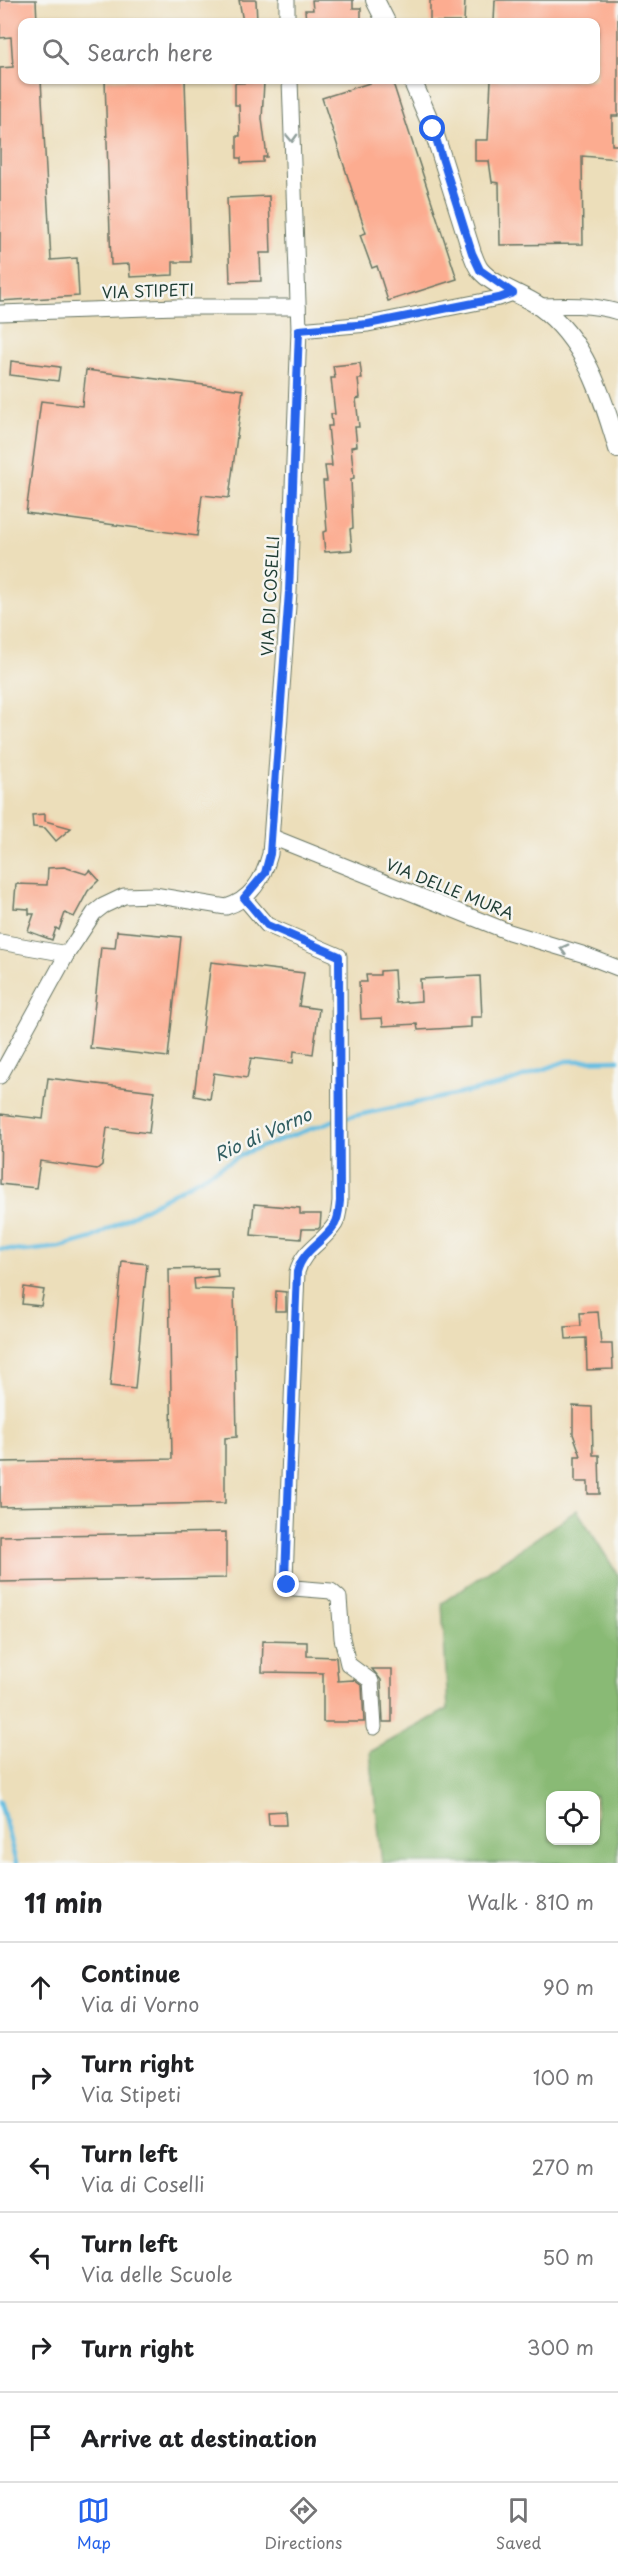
<!DOCTYPE html>
<html lang="en">
<head>
<meta charset="utf-8">
<style>
	body { margin:0; font-family:"Playpen Sans",sans-serif; background:#f6f6f6; color:#202124 }
	.controls { position:absolute; right:18px; bottom:18px; display:grid; overflow:hidden; border-radius:12px; box-shadow:0 2px 4px #0004 }
	.controls button { width:54px; height:54px; display:grid; place-items:center; padding:0; border:0; border-bottom:2px solid #e0e0e0; background:#fff; color:#202124; font:30px sans-serif }
	.stop { position:absolute; width:18px; height:18px; margin:-14px; border:4px solid #2563eb; border-radius:50%; background:#fff }
	.stop.end { background:#2563eb; border-color:#fff; box-shadow:0 2px 6px #0008 }
	.list { margin:0; padding:0; list-style:none }
	h2 { display:flex; justify-content:space-between; align-items:center; height:78px; margin:0; padding:0 24px; font-size:26px }
	h2 small { font-size:20px; font-weight:400; color:#757577 }
	.list li { display:grid; grid-template-columns:39px 1fr auto; gap:18px; align-items:center; box-sizing:border-box; height:90px; padding:0 24px; border-top:2px solid #e0e0e0 }
	.list b { display:block; font-size:22px; white-space:nowrap }
	.list p { margin:0; font-size:20px; white-space:nowrap; color:#757577 }
	.list em { font-size:20px; font-style:normal; color:#757577 }
	.icon { flex:none; width:33px; height:33px; fill:none; stroke:currentColor; stroke-width:2; stroke-linecap:round; stroke-linejoin:round }
	.map { position:relative; flex:none; width:618px; height:1863px; overflow:hidden }
	.search { position:absolute; background:#fff; box-shadow:0 2px 4px #0004; left:18px; right:18px; top:18px; height:66px; display:flex; align-items:center; gap:15px; box-sizing:border-box; padding:0 21px; border-radius:12px; color:#757577; font-size:22px }
	.sheet { height:618px; background:#fff }
	nav { display:flex; justify-content:space-around; align-items:center; box-sizing:border-box; height:84px; border-top:2px solid #e0e0e0; background:#fff; font-size:16px; color:#757577 }
	nav a { display:grid; justify-items:center; gap:3px }
	nav .on { color:#2563eb }
	.map>svg:first-child { display:block }
	.forest { fill:#89ba74; stroke:#547c54; stroke-width:1.5; fill-rule:evenodd }
	.lines { fill:none; stroke-linecap:round; stroke-linejoin:round }
	.stream { stroke:#65bee2; stroke-width:4.5 }
	.building { fill:#fcac90 }
	.minor-casing { stroke:#677563; stroke-width:17 }
	.tertiary-casing { stroke:#677563; stroke-width:20 }
	.minor { stroke:#fff; stroke-width:15 }
	.tertiary { stroke:#fff; stroke-width:18 }
	.oneway { stroke:#8f9e9a }
	.route { stroke:#2563eb; stroke-width:8 }
	.labels { text-anchor:middle; stroke-width:5; stroke-linejoin:round; paint-order:stroke }
	.street-label { font-size:16px; fill:#1f3d34; stroke:#f6f6f2 }
	.water-label { font-size:18px; font-style:italic; fill:#305d60; stroke:#f6f6f2 }
</style>
</head>
<body>
<div class="map">
<svg width="618" height="1863" viewBox="0 0 618 1863">
	<rect width="100%" height="100%" fill="#f6f6f2"/>
	<filter id="ink" filterUnits="userSpaceOnUse"><feTurbulence type="fractalNoise" baseFrequency=".0167" numOctaves="2"/><feDisplacementMap in="SourceGraphic" scale="12" xChannelSelector="R" yChannelSelector="G"/><feConvolveMatrix kernelMatrix="1 2 1 2 8 2 1 2 1" color-interpolation-filters="sRGB"/></filter>
	<filter id="wash" filterUnits="userSpaceOnUse"><feTurbulence type="fractalNoise" baseFrequency=".008" numOctaves="4" result="noise"/><feDisplacementMap in="SourceGraphic" scale="24" xChannelSelector="R" yChannelSelector="G"/><feGaussianBlur stdDeviation="1.35" result="paint"/><feColorMatrix in="noise" values="0 0 0 0 0 0 0 0 0 0 0 0 0 0 0 0 0 1.4 0 .05"/><feComposite in="paint" operator="in"/></filter>
	<g filter="url(#wash)">
		<rect width="100%" height="100%" fill="#ecdeba"/>
		<path class="forest" d="M577,1510L618,1575V1863H382L370,1752L448,1709L442,1603ZM550,1796H596V1840H550Z"/>
		<g class="lines">
			<g class="stream">
				<path d="M344,1118L501,1085L566,1061L618,1060"/>
				<path d="M0,1249L25,1251L60,1247L92,1238L247,1152L335,1120"/>
				<path d="M0,1801L16,1863"/>
			</g>
		</g>
		<g id="blocks">
			<g class="building">
				<path d="M0,0H36L37,22H22V80H41L51,260L77,258L79,296L0,301V68L13,67L11,37L0,38Z"/>
				<path d="M239,0H256L257,22H243Z"/>
				<path d="M312,0H353V8H361V22H306L305,10H313Z"/>
				<path d="M430,0H465L464,22H430Z"/>
				<path d="M495,0H618V116H612V145H618V159L582,156L583,244L500,245L499,183L492,182L489,161H475V140H488L491,80H596L598,22H494Z"/>
				<path d="M105,80H185L191,262H173V275L130,277L129,264L111,265Z"/>
				<path d="M379,80H392L457,279L388,301L377,266L372,268L360,235L366,233L322,98Z"/>
				<path d="M264,82L262,119L267,157H263V162L241,163V158H237V136H240L239,105H235V83Z"/>
				<path d="M269,196L271,253H260L261,281L230,282L227,198Z"/>
				<path d="M11,361L60,367L58,381L10,375Z"/>
				<path d="M360,363L362,379H358L360,398L356,399L359,427H355L357,446L351,447L354,478L351,479L353,528L350,529L352,550L325,552L323,532L327,531L323,481H327L325,466H332L328,426H332L331,414H335L331,378H335L333,366Z"/>
				<path d="M86,370L243,390L229,498L202,495L197,536L26,513L41,401L82,406Z"/>
				<path d="M45,814V821L71,828L56,841L45,828L33,827L32,815Z"/>
				<path d="M64,867L86,874L90,870L99,880L88,891L74,917L65,913L59,930L56,928L52,940L28,931L34,914H29V909L14,908L16,884L47,885L48,868Z"/>
				<path d="M117,931L181,937L168,1057L90,1048L101,947L115,948Z"/>
				<path d="M211,962L304,973L299,1006L319,1009L313,1054L294,1051L293,1063L251,1058L247,1078L214,1073L210,1099L194,1096Z"/>
				<path d="M394,970L396,1003L421,1001L420,979L480,976L482,1017H471V1027L418,1030L417,1024L383,1026L382,1018L361,1019L359,982H367L366,975H380V971Z"/>
				<path d="M48,1078L154,1091L149,1133L107,1128L102,1165L97,1169L40,1161L36,1188L0,1184L1,1114L43,1119Z"/>
				<path d="M254,1204L300,1208V1214H321L320,1227L318,1229H302L301,1239L251,1235Z"/>
				<path d="M122,1261L147,1264L135,1389L110,1386Z"/>
				<path d="M217,1268L218,1276L194,1279L195,1289L234,1290L237,1437L225,1438V1503L0,1507V1462L172,1459L169,1269Z"/>
				<path d="M24,1287L44,1290L41,1306L22,1304Z"/>
				<path d="M276,1291L286,1292V1311H275Z"/>
				<path d="M598,1312L601,1344H612L613,1369L587,1370L586,1338L566,1339L565,1327L581,1326L580,1313Z"/>
				<path d="M573,1406L592,1407L593,1455H599L600,1494H588V1482H575V1456H581L573,1434Z"/>
				<path d="M226,1532V1578L0,1582V1536Z"/>
				<path d="M263,1641L307,1642V1656L336,1657L338,1681L354,1680L362,1686L364,1722H323V1673L262,1672Z"/>
				<path d="M372,1669H392V1722H383L381,1680Z"/>
				<path d="M285,1811L286,1825H269L268,1812Z"/>
			</g>
		</g>
	</g>
	<g filter="url(#ink)">
		<use href="#blocks" fill-opacity="0" stroke="#677563" stroke-width="1.5"/>
		<g class="lines">
			<g class="minor-casing">
				<g id="minor">
					<path d="M287,0V22"/>
					<path d="M539,306C565,305 592,304 618,312"/>
					<path d="M0,313L177,307H298"/>
					<path d="M299,330L368,324L499,298L513,293"/>
					<path d="M272,837L509,932L582,954L618,968"/>
					<path d="M244,898L267,925L339,956L340,1201C339,1209 339,1217 335,1224C323,1243 303,1249 297,1272L285,1579L287,1585L294,1588L331,1591L339,1598L342,1638L348,1664L371,1681L374,1727"/>
					<path d="M0,942L67,954"/>
					<path d="M0,1076L67,954L94,913L103,906L124,896L154,895L226,907C251,900 264,877 270,854L289,592L299,330L290,80"/>
				</g>
			</g>
			<g class="tertiary-casing">
				<g id="tertiary">
					<path d="M375,0L386,22"/>
					<path d="M412,80L433,129L472,253C474,258 476,265 480,270C493,286 522,294 539,306C586,340 602,396 618,449"/>
				</g>
			</g>
			<use href="#minor" class="minor"/>
			<use href="#tertiary" class="tertiary"/>
		</g>
		<defs><path id="oneway-chevron" d="M-2-3.5L2.5 0L-2 3.5" fill="none" stroke-width="1.6" stroke-linecap="round" stroke-linejoin="round" transform="scale(1.5)"/></defs>
		<g class="oneway">
			<use href="#oneway-chevron" transform="translate(292 138) rotate(88)"/>
			<use href="#oneway-chevron" transform="translate(564 949) rotate(-165)"/>
		</g>
	</g>
	<g class="lines" filter="url(#ink)">
		<path class="route" d="M287,1585L285,1578L297,1272C303,1249 323,1243 335,1224C339,1217 339,1209 340,1201L339,956L267,925L244,898L265,873L270,854L289,592L299,330L368,324L499,298L513,293L480,270L472,253L433,129"/>
	</g>
	<g class="labels">
		<g class="street-label">
			<text transform="translate(148 291) rotate(-2)" y="6">VIA STIPETI</text>
			<text transform="translate(270 596) rotate(-87)" y="6">VIA DI COSELLI</text>
			<text transform="translate(450 889) rotate(22)" y="6">VIA DELLE MURA</text>
		</g>
		<g class="water-label">
			<text transform="translate(263 1135) rotate(-24)" y="6">Rio di Vorno</text>
		</g>
	</g>
</svg>
<div class="controls">
<button><svg class="icon" aria-label="locate" viewBox="0 0 24 24"><circle cx="12" cy="12" r="6"/><path d="M12 2v4M12 18v4M2 12h4M18 12h4"/></svg></button>
</div>
<div class="stop" style="left:433px;top:129px"></div>
<div class="stop end" style="left:287px;top:1585px"></div>
<div class="search"><svg class="icon" aria-label="search" viewBox="0 0 24 24"><circle cx="10" cy="10" r="6"/><path d="M15 15l6 6"/></svg>Search here</div>
</div>
<section class="sheet">
<h2>11 min<small>Walk · 810 m</small></h2>
<ul class="list">
<li><svg class="icon" aria-label="ahead" viewBox="0 0 24 24"><path d="M12 20V5M6 11l6-6 6 6"/></svg><div><b>Continue</b><p>Via di Vorno</p></div><em>90 m</em></li>
<li><svg class="icon" aria-label="right" viewBox="0 0 24 24"><path d="M7 20v-9h11M14 6l5 5-5 5"/></svg><div><b>Turn right</b><p>Via Stipeti</p></div><em>100 m</em></li>
<li><svg class="icon" aria-label="left" viewBox="0 0 24 24"><path d="M17 20v-9H6M10 6l-5 5 5 5"/></svg><div><b>Turn left</b><p>Via di Coselli</p></div><em>270 m</em></li>
<li><svg class="icon" aria-label="left" viewBox="0 0 24 24"><path d="M17 20v-9H6M10 6l-5 5 5 5"/></svg><div><b>Turn left</b><p>Via delle Scuole</p></div><em>50 m</em></li>
<li><svg class="icon" aria-label="right" viewBox="0 0 24 24"><path d="M7 20v-9h11M14 6l5 5-5 5"/></svg><div><b>Turn right</b></div><em>300 m</em></li>
<li><svg class="icon" aria-label="arrive" viewBox="0 0 24 24"><path d="M6 21V4h12l-3 4 3 4H6"/></svg><div><b>Arrive at destination</b></div></li>
</ul>
</section>
<nav>
<a class="on"><svg class="icon" aria-label="map" viewBox="0 0 24 24"><path d="M3 6l6-2 6 2 6-2v14l-6 2-6-2-6 2zM9 4v14M15 6v14"/></svg>Map</a>
<a><svg class="icon" aria-label="directions" viewBox="0 0 24 24"><path d="M12 3l9 9-9 9-9-9zM9 14v-3h6M13 9l2 2-2 2"/></svg>Directions</a>
<a><svg class="icon" aria-label="saved" viewBox="0 0 24 24"><path d="M7 4h10v16l-5-4-5 4z"/></svg>Saved</a>
</nav>
</body>
</html>
